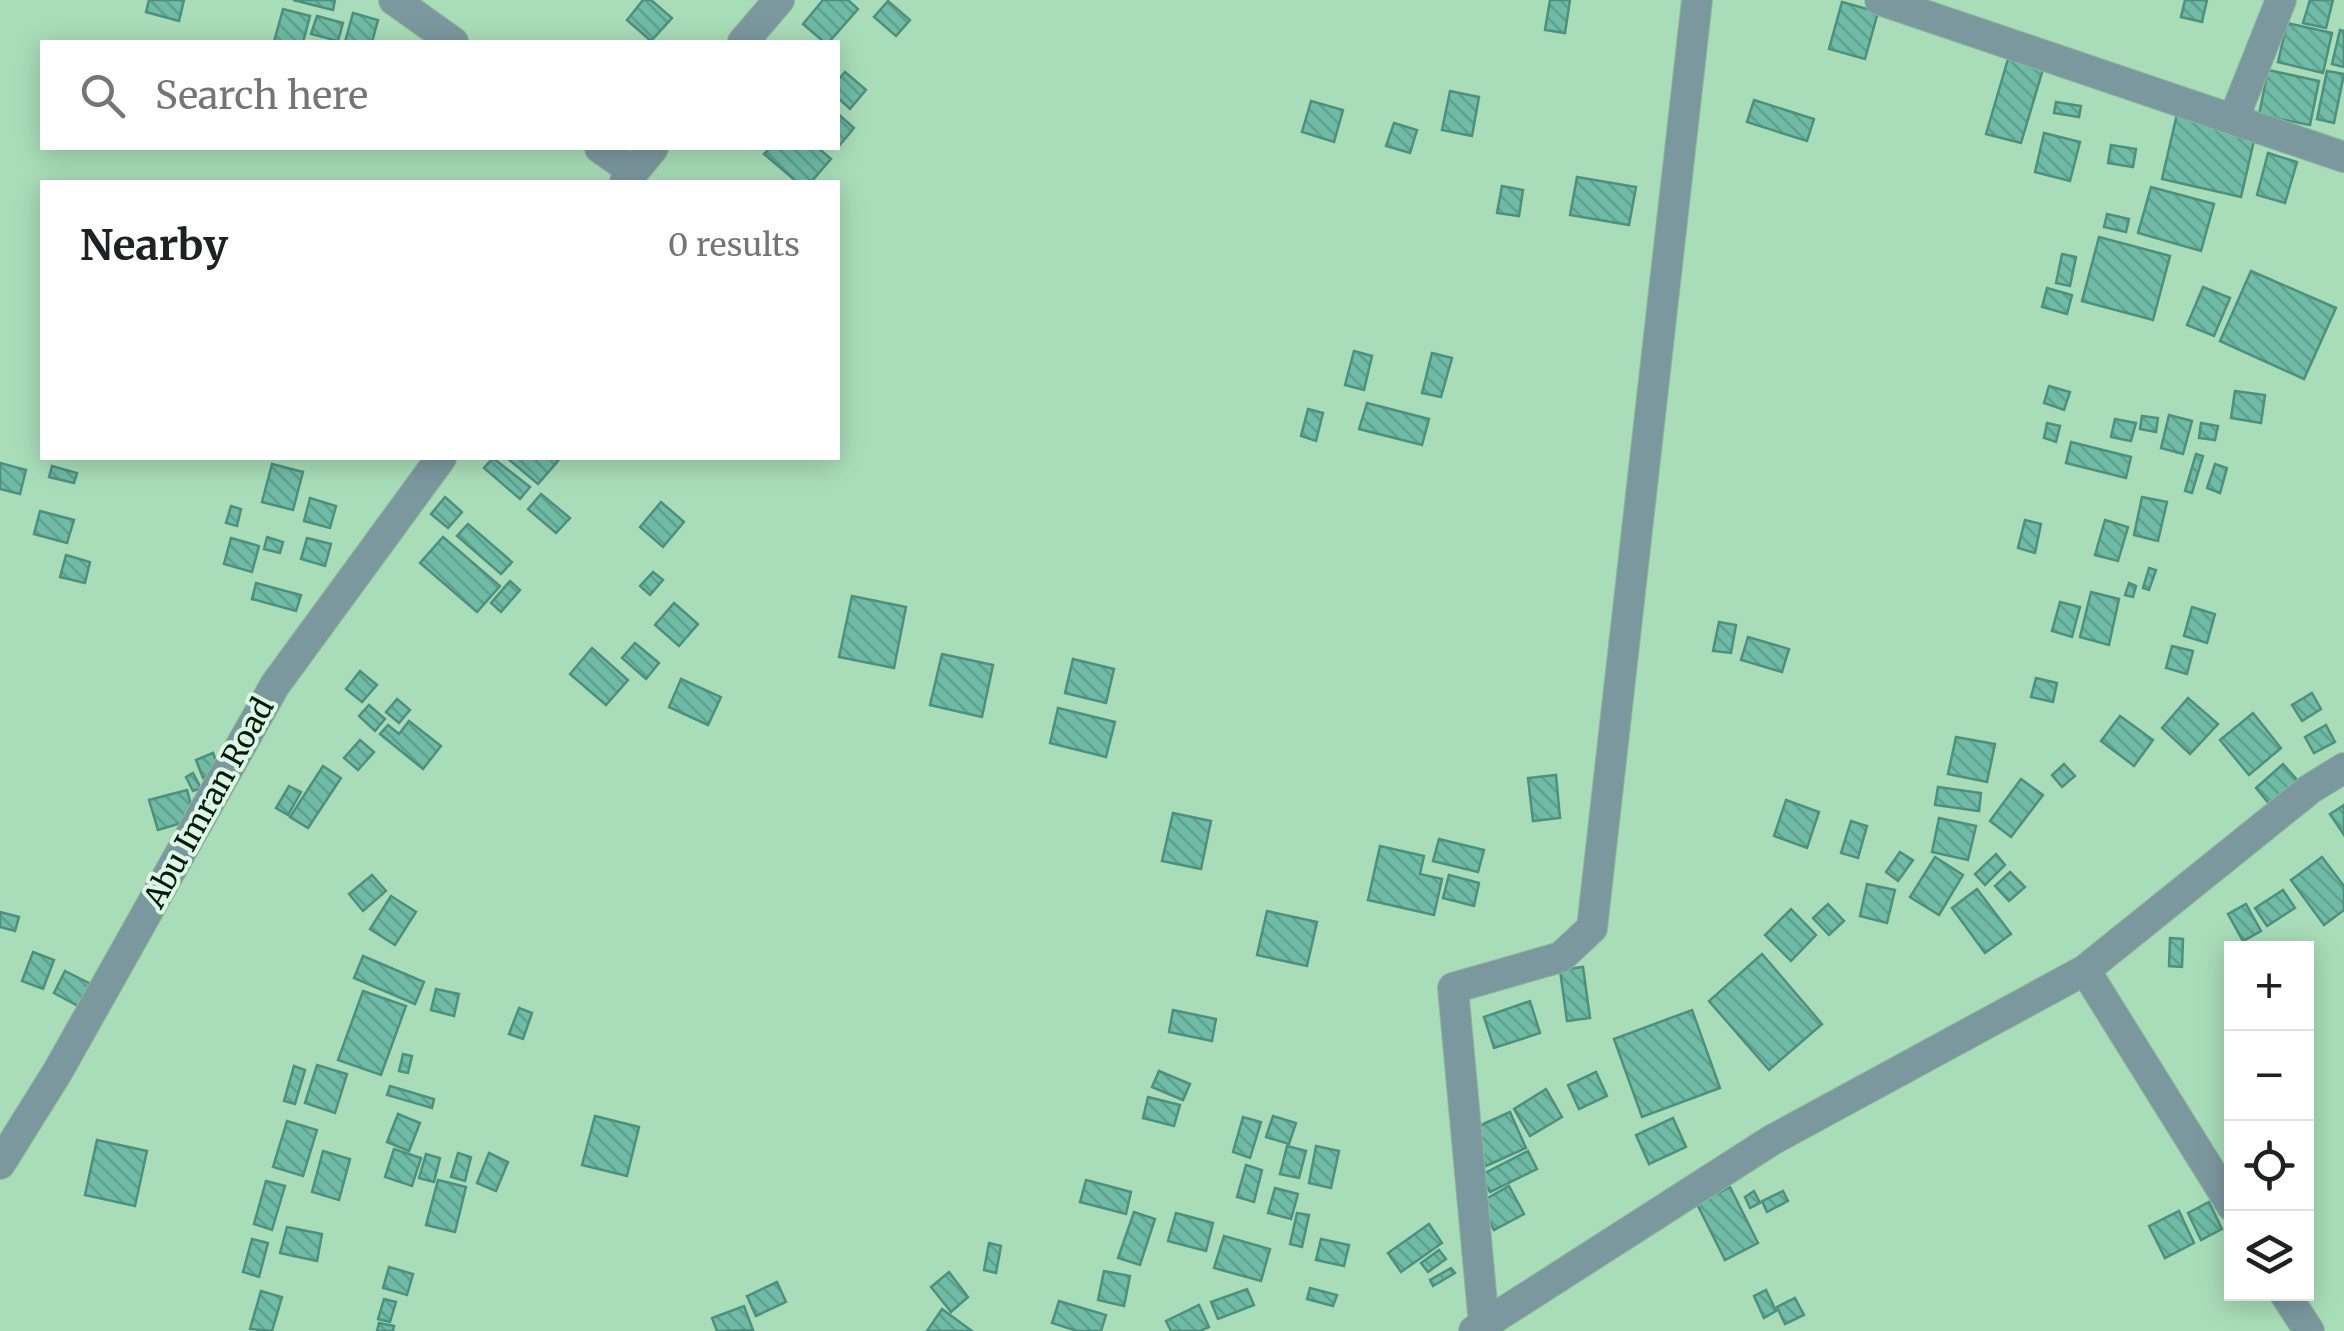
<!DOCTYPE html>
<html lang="en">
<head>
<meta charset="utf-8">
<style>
	body { margin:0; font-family:Merriweather,serif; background:#f2f2f2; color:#202124 }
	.controls { position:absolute; right:30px; bottom:30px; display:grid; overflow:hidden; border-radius:0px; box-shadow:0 5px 25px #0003 }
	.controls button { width:90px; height:90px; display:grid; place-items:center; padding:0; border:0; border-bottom:2px solid #e0e0e0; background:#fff; color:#202124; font:50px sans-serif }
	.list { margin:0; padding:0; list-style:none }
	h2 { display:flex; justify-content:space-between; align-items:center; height:130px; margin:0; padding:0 40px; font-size:42px }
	h2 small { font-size:32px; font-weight:400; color:#757577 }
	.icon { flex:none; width:55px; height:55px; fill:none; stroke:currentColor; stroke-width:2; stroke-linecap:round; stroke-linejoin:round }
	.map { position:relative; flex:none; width:2344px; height:1331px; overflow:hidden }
	.search { position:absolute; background:#fff; box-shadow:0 5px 25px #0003; left:40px; top:40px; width:800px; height:110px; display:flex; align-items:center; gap:25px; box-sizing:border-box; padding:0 35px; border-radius:0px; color:#757577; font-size:38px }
	.panel { position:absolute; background:#fff; box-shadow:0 5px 25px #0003; left:40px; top:180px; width:800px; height:280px; border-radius:0px }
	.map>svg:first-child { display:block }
	.building { fill:url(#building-back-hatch); stroke:#4e907e; stroke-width:2.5 }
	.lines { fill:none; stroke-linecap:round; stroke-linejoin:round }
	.street-casing { stroke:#8cba9a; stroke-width:32 }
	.street { stroke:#7c989f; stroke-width:30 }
	.labels { text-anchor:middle; stroke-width:8; stroke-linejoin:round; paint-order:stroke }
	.street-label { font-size:30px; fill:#061a0e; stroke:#ddf7e5 }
</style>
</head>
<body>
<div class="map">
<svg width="2344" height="1331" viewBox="0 0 2344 1331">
	<defs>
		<pattern id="building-back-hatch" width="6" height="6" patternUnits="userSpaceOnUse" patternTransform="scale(2.5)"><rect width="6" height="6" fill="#6fbba6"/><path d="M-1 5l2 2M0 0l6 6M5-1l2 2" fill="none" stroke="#5fa08e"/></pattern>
	</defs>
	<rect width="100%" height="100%" fill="#a9ddb9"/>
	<g class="building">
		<path d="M149,0H184L179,21L146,12Z"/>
		<path d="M293,0H335L333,10Z"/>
		<path d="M643,0H651L672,18L651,41L627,20Z"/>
		<path d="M823,0H848L858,9L829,42H824L803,24Z"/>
		<path d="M1550,0H1570L1565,33L1545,30Z"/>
		<path d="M2185,0H2207L2202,22L2181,17Z"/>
		<path d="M2310,0H2333L2326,28L2303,23Z"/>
		<path d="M888,1L910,20L896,36L874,17Z"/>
		<path d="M1842,2L1878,12L1865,59L1829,49Z"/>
		<path d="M283,9L310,16L303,42H274Z"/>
		<path d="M353,13L378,20L372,42H345Z"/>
		<path d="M317,16L343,23L338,41L311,34Z"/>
		<path d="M2287,23L2332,33L2323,73L2278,62Z"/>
		<path d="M2340,30L2344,31V67L2332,64Z"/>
		<path d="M2008,59L2043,69L2021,143L1986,134Z"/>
		<path d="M2268,70L2319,81L2310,125L2259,115Z"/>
		<path d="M2327,71L2344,74L2334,123L2317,119Z"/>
		<path d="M845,72L866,90L850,109L838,98V80Z"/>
		<path d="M1450,91L1479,97L1472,136L1442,130Z"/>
		<path d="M1754,100L1814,119L1807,141L1747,122Z"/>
		<path d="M1311,101L1343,110L1334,142L1302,132Z"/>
		<path d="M2056,102L2081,106L2079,117L2054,113Z"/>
		<path d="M838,114L854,128L839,146L838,145Z"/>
		<path d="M2177,114L2256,132L2241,197L2162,179Z"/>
		<path d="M1394,123L1417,130L1410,153L1386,146Z"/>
		<path d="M2044,133L2080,142L2070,181L2035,172Z"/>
		<path d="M2111,145L2136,149L2133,167L2108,163Z"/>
		<path d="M770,148H818L831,159L811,182H797L764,154Z"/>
		<path d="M2268,153L2297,162L2285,203L2257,195Z"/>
		<path d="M1577,177L1636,187L1629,225L1570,215Z"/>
		<path d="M1502,186L1523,190L1519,216L1497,213Z"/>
		<path d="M2151,187L2214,204L2201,251L2138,233Z"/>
		<path d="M2107,214L2129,219L2126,232L2104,227Z"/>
		<path d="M2099,237L2170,256L2153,320L2082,301Z"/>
		<path d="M2062,254L2076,257L2070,286L2056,283Z"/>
		<path d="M2251,271L2336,308L2304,379L2220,341Z"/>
		<path d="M2203,287L2230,298L2214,336L2187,325Z"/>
		<path d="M2047,288L2072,295L2067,314L2042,307Z"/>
		<path d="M1354,351L1372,356L1364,390L1345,385Z"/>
		<path d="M1432,353L1452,358L1441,397L1422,393Z"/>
		<path d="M2049,386L2070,392L2064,410L2044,403Z"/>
		<path d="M2235,391L2265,395L2261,423L2231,418Z"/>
		<path d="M1367,403L1429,419L1422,445L1359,429Z"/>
		<path d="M1308,409L1323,413L1316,441L1301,436Z"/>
		<path d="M2169,415L2192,421L2183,454L2161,448Z"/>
		<path d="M2142,416L2158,418L2156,432L2140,429Z"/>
		<path d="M2115,419L2136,423L2131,441L2111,437Z"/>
		<path d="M2047,423L2060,426L2056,442L2044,438Z"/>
		<path d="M2201,423L2218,426L2215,440L2199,438Z"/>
		<path d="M2071,442L2131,457L2126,478L2066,463Z"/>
		<path d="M2196,454L2203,456L2192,493L2185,491Z"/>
		<path d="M493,458L530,487L520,499L484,468Z"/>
		<path d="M507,458H554L558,461L538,484Z"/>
		<path d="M0,463L26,470L20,494L0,489Z"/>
		<path d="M272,464L303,472L293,510L262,502Z"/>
		<path d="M2215,464L2227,468L2220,493L2207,488Z"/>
		<path d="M52,466L77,473L74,483L49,477Z"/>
		<path d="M541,494L570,518L556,533L528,509Z"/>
		<path d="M445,497L462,512L448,528L431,514Z"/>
		<path d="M2142,497L2167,502L2158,541L2134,535Z"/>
		<path d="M310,498L336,506L330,528L304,521Z"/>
		<path d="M661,502L684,522L663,547L640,527Z"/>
		<path d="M231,506L241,509L237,526L226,523Z"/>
		<path d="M40,511L74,520L67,543L34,534Z"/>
		<path d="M2025,520L2041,524L2035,553L2018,548Z"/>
		<path d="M2105,520L2128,527L2118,561L2095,555Z"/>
		<path d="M468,524L512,562L501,574L457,536Z"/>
		<path d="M267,537L283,542L280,553L264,549Z"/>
		<path d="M443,537L500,586L477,612L420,563Z"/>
		<path d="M231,538L259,546L252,572L224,564Z"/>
		<path d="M307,538L331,544L325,566L301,559Z"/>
		<path d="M66,555L90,562L85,583L60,577Z"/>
		<path d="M2149,568L2156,570L2149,590L2143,588Z"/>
		<path d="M653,572L663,580L650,595L640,586Z"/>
		<path d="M510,581L520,590L501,612L491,603Z"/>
		<path d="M256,583L301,595L296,611L252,599Z"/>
		<path d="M2129,583L2136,586L2133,597L2125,595Z"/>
		<path d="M2091,592L2119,599L2109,645L2080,637Z"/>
		<path d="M852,596L906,607L894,668L839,657Z"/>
		<path d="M2060,602L2080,607L2072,637L2052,631Z"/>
		<path d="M674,603L698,624L679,646L655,625Z"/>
		<path d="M2192,607L2215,614L2207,643L2184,636Z"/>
		<path d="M1719,622L1736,625L1731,653L1713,651Z"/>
		<path d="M1748,637L1789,649L1782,672L1741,660Z"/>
		<path d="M635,643L659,663L646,679L622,658Z"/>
		<path d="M2172,646L2193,651L2187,674L2166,668Z"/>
		<path d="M592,648L628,680L606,705L570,674Z"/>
		<path d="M942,654L993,665L982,717L930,705Z"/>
		<path d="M1073,659L1114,669L1106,703L1065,693Z"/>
		<path d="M360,671L377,685L362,702L346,689Z"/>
		<path d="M2036,678L2057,683L2053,702L2031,697Z"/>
		<path d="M681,679L721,697L708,725L669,707Z"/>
		<path d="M2312,693L2321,709L2302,721L2292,705Z"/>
		<path d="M2188,698L2218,724L2190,754L2162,728Z"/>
		<path d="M397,699L410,710L399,723L386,712Z"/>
		<path d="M369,705L385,719L375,731L359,716Z"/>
		<path d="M1058,708L1115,722L1106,757L1050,743Z"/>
		<path d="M2253,713L2281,748L2249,775L2220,740Z"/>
		<path d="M2120,716L2153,740L2134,766L2101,741Z"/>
		<path d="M409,721L441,746L423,769L380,734L388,725L399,734Z"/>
		<path d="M2326,725L2335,742L2314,753L2305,737Z"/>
		<path d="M1956,737L1995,744L1987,782L1948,774Z"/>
		<path d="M360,740L374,752L358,770L344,758Z"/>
		<path d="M213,753L220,771L203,778L196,760Z"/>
		<path d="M2064,764L2075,776L2062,787L2052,775Z"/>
		<path d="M2283,764L2298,781L2270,805L2256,788Z"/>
		<path d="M323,766L341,778L308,828L290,817Z"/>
		<path d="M193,773L201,788L193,791L186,777Z"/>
		<path d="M1556,775L1560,818L1533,821L1528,778Z"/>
		<path d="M2021,779L2043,795L2011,837L1990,821Z"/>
		<path d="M289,786L301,792L288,815L276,808Z"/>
		<path d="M1938,787L1981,793L1979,811L1935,805Z"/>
		<path d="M187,790L195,819L158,830L149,800Z"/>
		<path d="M1786,800L1819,812L1807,848L1774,836Z"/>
		<path d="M2344,805V835L2330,814Z"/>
		<path d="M1173,813L1211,821L1201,869L1162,861Z"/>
		<path d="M1939,818L1976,826L1968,860L1932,852Z"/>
		<path d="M1851,821L1867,826L1858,858L1841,853Z"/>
		<path d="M1439,839L1484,850L1478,872L1433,861Z"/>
		<path d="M1380,846L1424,856L1420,874L1442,879L1434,915L1368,900Z"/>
		<path d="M1900,852L1913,860L1898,881L1886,872Z"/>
		<path d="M1996,854L2005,865L1985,885L1975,874Z"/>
		<path d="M1935,857L1963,875L1939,915L1910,897Z"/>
		<path d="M2322,857L2344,886V910L2324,925L2291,880Z"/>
		<path d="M2010,872L2025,887L2009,901L1995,886Z"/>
		<path d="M372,875L386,891L363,911L349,894Z"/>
		<path d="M1449,875L1479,883L1474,906L1443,898Z"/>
		<path d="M1867,884L1895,890L1887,923L1860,916Z"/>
		<path d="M1977,889L2011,934L1985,953L1952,908Z"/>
		<path d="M2283,890L2295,908L2267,926L2255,908Z"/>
		<path d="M391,896L416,912L395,945L370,929Z"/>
		<path d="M1828,904L1844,921L1829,935L1813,918Z"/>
		<path d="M2246,904L2261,931L2243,941L2228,914Z"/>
		<path d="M1791,909L1816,935L1791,961L1765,935Z"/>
		<path d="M1267,911L1317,922L1307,966L1257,955Z"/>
		<path d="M0,912L19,917L15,931L0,927Z"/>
		<path d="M2170,938L2183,939L2182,967L2169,966Z"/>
		<path d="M33,952L54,960L43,989L22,981Z"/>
		<path d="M1762,954L1822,1024L1769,1070L1709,1001Z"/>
		<path d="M363,956L424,982L415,1004L354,978Z"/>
		<path d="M1583,967L1590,1018L1567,1021L1560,970Z"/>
		<path d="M65,971L91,984L80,1007L54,993Z"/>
		<path d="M436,989L459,994L454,1016L431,1010Z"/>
		<path d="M363,991L406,1006L381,1075L338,1060Z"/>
		<path d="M1530,1001L1540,1033L1494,1048L1484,1017Z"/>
		<path d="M519,1008L532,1013L523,1039L509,1034Z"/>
		<path d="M1173,1010L1216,1019L1212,1041L1169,1032Z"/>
		<path d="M1692,1010L1720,1088L1642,1117L1614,1039Z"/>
		<path d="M403,1054L412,1056L408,1073L399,1071Z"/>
		<path d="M317,1065L347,1074L335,1113L305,1103Z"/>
		<path d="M294,1066L305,1070L295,1104L284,1101Z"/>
		<path d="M1159,1071L1190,1084L1183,1100L1152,1087Z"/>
		<path d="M1596,1072L1607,1096L1579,1109L1568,1085Z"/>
		<path d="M390,1086L434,1099L432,1108L387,1095Z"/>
		<path d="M1546,1089L1562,1117L1530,1136L1514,1109Z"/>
		<path d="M1148,1097L1180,1105L1174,1126L1143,1118Z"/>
		<path d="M1510,1112L1526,1148L1486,1166L1470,1130Z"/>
		<path d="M398,1114L420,1123L409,1151L387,1142Z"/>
		<path d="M595,1116L639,1127L627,1176L582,1165Z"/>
		<path d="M1273,1116L1296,1123L1289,1144L1266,1137Z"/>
		<path d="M1243,1117L1261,1122L1250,1158L1233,1152Z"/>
		<path d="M1673,1118L1686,1147L1649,1164L1636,1135Z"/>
		<path d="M287,1121L317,1130L303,1176L273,1167Z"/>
		<path d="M97,1140L147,1151L135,1206L85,1195Z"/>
		<path d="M1287,1146L1306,1151L1299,1178L1280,1174Z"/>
		<path d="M1316,1146L1339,1151L1331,1188L1309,1183Z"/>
		<path d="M394,1149L421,1158L412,1186L385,1177Z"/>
		<path d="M323,1151L350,1159L339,1200L312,1192Z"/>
		<path d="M1528,1151L1537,1169L1490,1192L1481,1175Z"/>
		<path d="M458,1153L471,1157L465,1181L451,1177Z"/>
		<path d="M489,1153L508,1162L496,1191L477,1183Z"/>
		<path d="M426,1154L440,1158L434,1182L419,1178Z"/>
		<path d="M1246,1165L1262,1170L1254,1202L1237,1197Z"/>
		<path d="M438,1180L466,1187L455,1232L426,1225Z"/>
		<path d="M1086,1180L1131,1192L1126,1214L1080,1202Z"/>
		<path d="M266,1181L285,1186L272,1230L254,1224Z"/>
		<path d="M1509,1186L1524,1214L1494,1230L1479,1203Z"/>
		<path d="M1730,1187L1758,1243L1725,1260L1697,1204Z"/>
		<path d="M1275,1188L1298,1194L1291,1219L1268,1213Z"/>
		<path d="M1754,1191L1760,1203L1750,1208L1745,1197Z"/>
		<path d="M1783,1191L1788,1201L1767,1212L1762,1201Z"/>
		<path d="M2209,1202L2222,1229L2201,1240L2188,1213Z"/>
		<path d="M2179,1211L2194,1243L2165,1258L2149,1226Z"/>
		<path d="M1134,1212L1155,1219L1140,1265L1118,1258Z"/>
		<path d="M1176,1213L1213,1223L1206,1251L1168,1241Z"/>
		<path d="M1297,1213L1309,1215L1302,1247L1290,1244Z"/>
		<path d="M1429,1224L1442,1243L1401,1272L1388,1253Z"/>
		<path d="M287,1227L322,1234L317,1261L280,1253Z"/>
		<path d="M1224,1236L1270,1249L1261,1281L1214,1268Z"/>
		<path d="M252,1239L268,1243L259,1277L243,1272Z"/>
		<path d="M1321,1239L1349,1245L1344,1266L1316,1260Z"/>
		<path d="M989,1243L1001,1246L996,1273L984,1270Z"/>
		<path d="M1439,1250L1446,1259L1428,1272L1421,1263Z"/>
		<path d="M389,1267L413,1274L407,1295L383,1288Z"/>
		<path d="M1451,1268L1455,1273L1433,1286L1430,1280Z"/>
		<path d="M1104,1271L1130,1276L1124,1306L1098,1300Z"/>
		<path d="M949,1272L968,1297L951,1312L931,1287Z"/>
		<path d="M777,1282L786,1302L756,1316L747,1296Z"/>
		<path d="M1310,1288L1337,1295L1333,1306L1307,1299Z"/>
		<path d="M1247,1289L1254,1305L1218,1319L1211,1302Z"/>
		<path d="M1766,1290L1776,1311L1764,1318L1754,1296Z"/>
		<path d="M261,1291L282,1297L272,1331L250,1329Z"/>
		<path d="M1795,1298L1804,1315L1785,1324L1777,1307Z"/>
		<path d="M384,1299L396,1302L390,1322L378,1319Z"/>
		<path d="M1059,1301L1106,1315L1101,1331H1077L1052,1323Z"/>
		<path d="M1199,1305L1209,1327L1200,1331H1171L1166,1321Z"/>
		<path d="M744,1306L753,1330L717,1331L712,1318Z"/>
		<path d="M942,1309L972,1331H927Z"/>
		<path d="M379,1323L394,1326L393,1331H377Z"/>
	</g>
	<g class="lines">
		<g class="street-casing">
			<g id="street">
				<path d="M394,0L453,42"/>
				<path d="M1880,0L2344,157"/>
				<path d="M743,42L779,0"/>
				<path d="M2234,118L2281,0"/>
				<path d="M600,148L633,171"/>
				<path d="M625,182L653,148"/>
				<path d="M2085,970L2232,1206"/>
				<path d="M0,1164L58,1071L275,685L441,458"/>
				<path d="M2285,1294L2309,1331"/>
				<path d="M1484,1325L1453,988L1561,957L1592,928L1697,0"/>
				<path d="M1474,1331L1772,1140L2085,970L2310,789L2344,768"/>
			</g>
		</g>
		<use href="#street" class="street"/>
	</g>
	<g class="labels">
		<g class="street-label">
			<text transform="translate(209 803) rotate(-61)" y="10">Abu Imran Road</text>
		</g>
	</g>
</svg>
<div class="controls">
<button>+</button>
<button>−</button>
<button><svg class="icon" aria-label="locate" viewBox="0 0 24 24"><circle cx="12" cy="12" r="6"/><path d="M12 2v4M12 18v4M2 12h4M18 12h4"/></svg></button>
<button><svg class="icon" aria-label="layers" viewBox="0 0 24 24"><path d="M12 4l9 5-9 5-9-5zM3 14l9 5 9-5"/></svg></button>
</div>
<div class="search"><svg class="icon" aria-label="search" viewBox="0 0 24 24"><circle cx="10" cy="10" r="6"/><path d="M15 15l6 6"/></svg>Search here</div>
<section class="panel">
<h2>Nearby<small>0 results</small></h2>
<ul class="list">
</ul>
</section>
</div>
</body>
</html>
